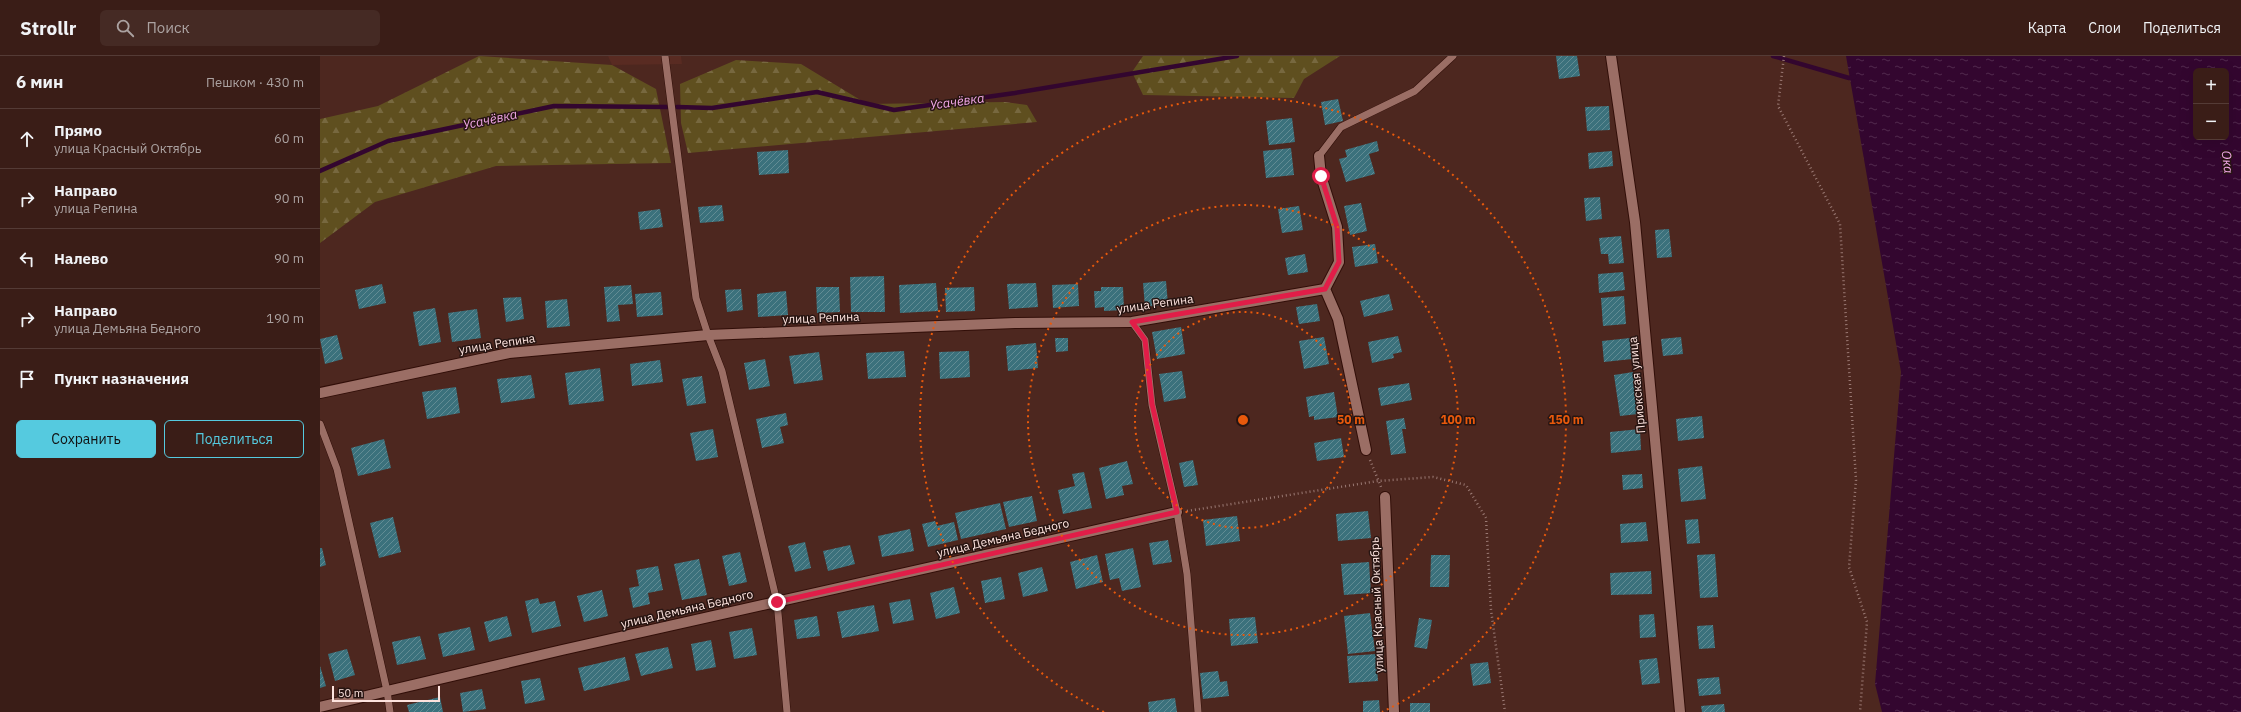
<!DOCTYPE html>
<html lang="ru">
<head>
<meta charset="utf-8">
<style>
	body { margin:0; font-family:"IBM Plex Sans",sans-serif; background:#452a24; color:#f1f3f6 }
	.controls { position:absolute; right:12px; top:12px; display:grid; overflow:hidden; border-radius:6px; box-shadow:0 4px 16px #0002 }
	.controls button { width:36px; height:36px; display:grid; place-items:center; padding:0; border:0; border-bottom:1px solid #543b36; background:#3a1d17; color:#f1f3f6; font:20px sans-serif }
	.scale { position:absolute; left:12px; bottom:10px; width:108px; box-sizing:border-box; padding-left:4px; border:2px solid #fde3de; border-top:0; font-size:11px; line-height:14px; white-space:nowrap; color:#fde3de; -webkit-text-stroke:3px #271512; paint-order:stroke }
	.stop { position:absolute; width:12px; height:12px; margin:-9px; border:3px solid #e11d48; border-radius:50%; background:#fff }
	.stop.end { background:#e11d48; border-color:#fff; box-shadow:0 1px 4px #0008 }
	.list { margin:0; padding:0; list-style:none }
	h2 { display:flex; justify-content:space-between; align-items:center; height:52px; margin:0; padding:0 16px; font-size:17px }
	h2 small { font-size:13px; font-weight:400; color:#aba2a1 }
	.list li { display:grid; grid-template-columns:26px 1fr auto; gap:12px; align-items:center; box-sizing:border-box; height:60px; padding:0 16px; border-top:1px solid #543b36 }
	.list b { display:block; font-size:15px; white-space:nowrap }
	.list p { margin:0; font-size:13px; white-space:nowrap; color:#aba2a1 }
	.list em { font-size:13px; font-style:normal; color:#aba2a1 }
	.actions { display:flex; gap:8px; padding:12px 16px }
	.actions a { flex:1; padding:9px 0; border:1px solid #55cadf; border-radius:6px; text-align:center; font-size:14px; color:#55cadf }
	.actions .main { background:#55cadf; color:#111 }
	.icon { flex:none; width:22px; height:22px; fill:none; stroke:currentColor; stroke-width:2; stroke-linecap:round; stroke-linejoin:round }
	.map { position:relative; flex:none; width:1921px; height:656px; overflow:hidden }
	header { display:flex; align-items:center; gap:24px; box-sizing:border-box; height:56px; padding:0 20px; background:#3a1d17; border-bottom:1px solid #543b36 }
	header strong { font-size:19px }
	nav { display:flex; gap:22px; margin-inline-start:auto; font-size:14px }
	.search { width:280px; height:36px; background:#452a24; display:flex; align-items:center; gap:10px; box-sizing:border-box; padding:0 14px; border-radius:6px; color:#aba2a1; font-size:15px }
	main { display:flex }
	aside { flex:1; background:#3a1d17 }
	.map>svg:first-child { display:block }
	.built { fill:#592b22 }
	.forest { fill:url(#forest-firs) }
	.water { fill:url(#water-ripples); fill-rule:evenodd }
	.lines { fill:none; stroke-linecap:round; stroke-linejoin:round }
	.stream { stroke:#33062f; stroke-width:4.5 }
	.building { fill:url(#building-hatch) }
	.lane-casing { stroke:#310e08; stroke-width:8 }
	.street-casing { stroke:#310e08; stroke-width:12 }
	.path { stroke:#9a7973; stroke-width:2.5; stroke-dasharray:1 3; stroke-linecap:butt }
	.lane { stroke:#9b6e65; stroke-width:7 }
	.street { stroke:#9b6e65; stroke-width:10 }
	.route { stroke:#e11d48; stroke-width:5 }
	.ring { fill:none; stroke:#e8590c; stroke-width:2; stroke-dasharray:2 4 }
	.labels { text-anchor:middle; stroke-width:3; stroke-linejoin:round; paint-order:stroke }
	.street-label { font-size:12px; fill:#fde3de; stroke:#271512 }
	.water-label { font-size:13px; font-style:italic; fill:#f3a8e8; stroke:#271512 }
	.centre { fill:#e8590c; stroke:#271512; stroke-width:2 }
	.ring-label { font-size:12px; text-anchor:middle; font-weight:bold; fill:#e8590c; stroke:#271512; stroke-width:3; stroke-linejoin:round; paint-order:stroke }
</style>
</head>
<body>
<header>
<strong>Strollr</strong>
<div class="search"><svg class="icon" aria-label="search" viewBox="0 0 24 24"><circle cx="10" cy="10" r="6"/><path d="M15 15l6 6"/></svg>Поиск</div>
<nav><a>Карта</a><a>Слои</a><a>Поделиться</a></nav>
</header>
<main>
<aside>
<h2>6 мин<small>Пешком · 430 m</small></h2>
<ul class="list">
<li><svg class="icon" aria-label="ahead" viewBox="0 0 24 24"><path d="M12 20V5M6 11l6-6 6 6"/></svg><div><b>Прямо</b><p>улица Красный Октябрь</p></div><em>60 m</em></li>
<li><svg class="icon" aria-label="right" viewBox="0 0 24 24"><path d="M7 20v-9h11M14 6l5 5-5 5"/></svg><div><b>Направо</b><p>улица Репина</p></div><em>90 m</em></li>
<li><svg class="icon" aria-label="left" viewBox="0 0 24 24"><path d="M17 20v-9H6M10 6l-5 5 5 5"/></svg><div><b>Налево</b></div><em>90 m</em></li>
<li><svg class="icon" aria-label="right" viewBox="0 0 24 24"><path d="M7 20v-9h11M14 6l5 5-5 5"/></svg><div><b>Направо</b><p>улица Демьяна Бедного</p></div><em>190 m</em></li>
<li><svg class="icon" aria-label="arrive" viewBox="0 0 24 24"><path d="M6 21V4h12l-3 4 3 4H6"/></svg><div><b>Пункт назначения</b></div></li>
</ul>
<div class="actions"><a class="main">Сохранить</a><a>Поделиться</a></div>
</aside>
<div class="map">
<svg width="1921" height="656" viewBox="0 0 1921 656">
	<defs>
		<pattern id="forest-firs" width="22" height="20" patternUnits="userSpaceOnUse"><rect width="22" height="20" fill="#5f4f1f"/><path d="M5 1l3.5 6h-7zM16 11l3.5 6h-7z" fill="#77683f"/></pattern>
		<pattern id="water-ripples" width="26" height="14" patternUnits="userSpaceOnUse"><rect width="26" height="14" fill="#33062f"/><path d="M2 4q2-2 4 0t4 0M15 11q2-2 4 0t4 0" fill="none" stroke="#512a4d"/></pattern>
		<pattern id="building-hatch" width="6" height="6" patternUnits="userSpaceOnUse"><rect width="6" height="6" fill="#3b717c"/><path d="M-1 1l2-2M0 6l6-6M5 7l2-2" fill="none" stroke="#628c94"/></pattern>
	</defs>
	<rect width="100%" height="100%" fill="#4d271f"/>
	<path class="built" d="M288,0H361L362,8L292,9Z"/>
	<g class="forest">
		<path d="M159,0L292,9L336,33L351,107L176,110L55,146L0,187V63L58,50Z"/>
		<path d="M823,0H1020L984,23L974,42L823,39L812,16Z"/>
		<path d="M416,4L481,8L547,48L685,46L707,49L717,66L368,97L361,67L360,28Z"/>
	</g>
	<path class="water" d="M1526,0H1921V656H1562L1555,628L1581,316ZM1876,15H1906V81H1876Z"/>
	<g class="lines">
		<g class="stream">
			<path d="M1453,0L1529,22L1534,21"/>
			<path d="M357,51L392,52L497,36L574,54L695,37L917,0"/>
			<path d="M0,115L68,85L234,50L347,51"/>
		</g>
	</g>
	<g class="building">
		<path d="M1236,0H1257L1260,20L1239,23Z"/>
		<path d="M1018,43L1023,65L1005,69L1001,46Z"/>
		<path d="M1289,50L1290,74L1267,75L1265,51Z"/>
		<path d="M972,62L975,86L949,89L946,65Z"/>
		<path d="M1057,85L1059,95L1049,98L1055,118L1026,126L1019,103L1027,101L1025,94Z"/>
		<path d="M971,92L974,119L946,122L943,95Z"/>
		<path d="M468,94L469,117L439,119L437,96Z"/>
		<path d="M1292,95L1293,110L1269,113L1268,97Z"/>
		<path d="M1280,141L1282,163L1266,165L1264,142Z"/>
		<path d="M1041,147L1047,175L1030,179L1024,150Z"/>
		<path d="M402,149L404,165L380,167L378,151Z"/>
		<path d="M979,150L983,174L962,177L958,153Z"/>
		<path d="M340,153L343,171L320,174L318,156Z"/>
		<path d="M1349,173L1352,201L1337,202L1335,174Z"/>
		<path d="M1301,180L1304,207L1289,208L1288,198H1281L1279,182Z"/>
		<path d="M1055,188L1058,207L1035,211L1032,191Z"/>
		<path d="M985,198L988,216L968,219L965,202Z"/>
		<path d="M1303,216L1305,234L1279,237L1278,218Z"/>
		<path d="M564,220L565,256H531L530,221Z"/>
		<path d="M846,225L848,248L825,251L823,227Z"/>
		<path d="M616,227L618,255L580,257L579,229Z"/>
		<path d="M716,227L718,251L689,253L687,228Z"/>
		<path d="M62,228L66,247L39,253L35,234Z"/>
		<path d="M758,228L759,250L733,252L732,229Z"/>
		<path d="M311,229L313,248L298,249L300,265L287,266L284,231Z"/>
		<path d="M496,231H519L520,256L497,257Z"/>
		<path d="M654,231L655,255L626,256L625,232Z"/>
		<path d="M781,231H803L804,254L784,255V251L775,252L774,235H781Z"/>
		<path d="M421,233L423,254L407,256L405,234Z"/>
		<path d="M466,235L468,259L438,261L437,238Z"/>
		<path d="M341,236L343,259L317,261L315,238Z"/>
		<path d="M1069,238L1073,254L1044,261L1040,245Z"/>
		<path d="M1304,240L1306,268L1283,270L1281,242Z"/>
		<path d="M201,241L204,263L186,266L183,242Z"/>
		<path d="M247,243L250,270L227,272L225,245Z"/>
		<path d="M997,248L1000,265L979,268L976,251Z"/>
		<path d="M115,252L121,286L99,290L93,256Z"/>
		<path d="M157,253L161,282L132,286L128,257Z"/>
		<path d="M861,271L865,298L837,303L832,276Z"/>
		<path d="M17,279L23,303L5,308L0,283Z"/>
		<path d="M1078,280L1082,296L1073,298L1074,302L1052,307L1048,286Z"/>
		<path d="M1004,281L1009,308L984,313L979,285Z"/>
		<path d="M1361,281L1363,298L1343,300L1341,283Z"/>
		<path d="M735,282H748V295L736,296Z"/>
		<path d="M1310,282L1312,303L1284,306L1282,285Z"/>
		<path d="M716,287L718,312L688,315L686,290Z"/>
		<path d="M584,295L586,321L548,323L546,297Z"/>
		<path d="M649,295L650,321L620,323L619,296Z"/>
		<path d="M499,296L503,324L474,328L469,300Z"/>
		<path d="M445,303L450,330L429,334L424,307Z"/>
		<path d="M340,304L343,326L312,330L310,308Z"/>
		<path d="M280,312L284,345L249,349L245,317Z"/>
		<path d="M862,315L866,342L844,346L839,318Z"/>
		<path d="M1313,316L1318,358L1300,360L1294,319Z"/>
		<path d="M211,319L215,342L181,347L177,323Z"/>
		<path d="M382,320L386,347L367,350L362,323Z"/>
		<path d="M1089,327L1092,344L1061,350L1058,332Z"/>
		<path d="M136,331L140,357L107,363L102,336Z"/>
		<path d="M1014,336L1018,361L994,364V360L989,361L986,341Z"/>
		<path d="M466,357L468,369L460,371L464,387L442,392L436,363Z"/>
		<path d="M1382,360L1384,382L1358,385L1356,363Z"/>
		<path d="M1084,362L1086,373H1082L1086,397L1071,399L1066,365Z"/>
		<path d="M393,373L398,401L376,405L370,377Z"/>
		<path d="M1320,373L1321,394L1291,397L1290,376Z"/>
		<path d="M1021,382L1024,401L997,405L994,387Z"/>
		<path d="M64,383L71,412L38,420L31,392Z"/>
		<path d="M873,404L878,429L864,431L859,407Z"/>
		<path d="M807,405L813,428L802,430L804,439L786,443L779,412Z"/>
		<path d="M1382,410L1386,443L1361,446L1358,413Z"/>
		<path d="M764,416L772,452L743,458L738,434L755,430L752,418Z"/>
		<path d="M1322,418L1323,432L1303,434L1302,419Z"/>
		<path d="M712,440L717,465L689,471L683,446Z"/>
		<path d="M680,447L686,473L641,483L635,457Z"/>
		<path d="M1048,455L1051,482L1018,485L1016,458Z"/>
		<path d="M917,460L920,485L886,490L883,464Z"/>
		<path d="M73,461L81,496L59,502L50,467Z"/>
		<path d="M1378,463L1380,487L1367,488L1365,464Z"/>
		<path d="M615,465L617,470L634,466L638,484L608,491L602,468Z"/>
		<path d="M1326,466L1328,485L1301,487L1300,468Z"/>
		<path d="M590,473L594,495L562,501L558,480Z"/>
		<path d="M848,484L852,506L833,509L829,487Z"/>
		<path d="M485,486L491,512L475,516L468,490Z"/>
		<path d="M530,489L535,508L508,515L503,495Z"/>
		<path d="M0,492H2L6,509L0,511Z"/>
		<path d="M813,492L821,531L802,535L799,522L790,524L785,498Z"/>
		<path d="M420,496L427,526L409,530L402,500Z"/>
		<path d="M1395,498L1398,541L1380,542L1377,499Z"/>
		<path d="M777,499L783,526L756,533L750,506Z"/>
		<path d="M1111,499H1130L1129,531H1110Z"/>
		<path d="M379,503L387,539L362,544L354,508Z"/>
		<path d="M1049,506L1051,537L1024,539L1021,508Z"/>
		<path d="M338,510L343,534L328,537L330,548L313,552L309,532L319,530L316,514Z"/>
		<path d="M722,511L728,535L703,541L698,517Z"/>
		<path d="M1331,515L1332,538L1291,539L1290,517Z"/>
		<path d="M681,521L685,543L665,547L661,525Z"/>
		<path d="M634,531L640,557L616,563L610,537Z"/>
		<path d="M282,534L288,560L264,566L257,540Z"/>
		<path d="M218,542L220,548L235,545L241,570L212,577L205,545Z"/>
		<path d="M590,543L594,564L573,568L569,547Z"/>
		<path d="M554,549L559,575L522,582L517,556Z"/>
		<path d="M1050,557L1055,595L1028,598L1024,560Z"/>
		<path d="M1334,558L1336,581L1320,582L1319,559Z"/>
		<path d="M187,560L192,580L169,586L164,566Z"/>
		<path d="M497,560L500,580L477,583L474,564Z"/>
		<path d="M935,561L938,587L911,590L909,563Z"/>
		<path d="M1099,562L1112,564L1107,593L1094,591Z"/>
		<path d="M1393,569L1395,592L1379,593L1377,570Z"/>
		<path d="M150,571L155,594L123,601L118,578Z"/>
		<path d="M432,572L437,599L414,603L409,576Z"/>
		<path d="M100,580L106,603L77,609L72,586Z"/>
		<path d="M391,584L396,611L376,615L371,588Z"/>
		<path d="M348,591L353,612L321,620L315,598Z"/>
		<path d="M27,593L35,619L15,625L8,598Z"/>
		<path d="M1056,598L1058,625L1029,627L1027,600Z"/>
		<path d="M305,601L310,624L264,635L258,612Z"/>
		<path d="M1337,602L1340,627L1322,629L1319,604Z"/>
		<path d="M1168,606L1171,627L1153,630L1150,608Z"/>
		<path d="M0,610L6,630L0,632Z"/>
		<path d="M898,615L900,626L907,625L909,640L883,643L880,617Z"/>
		<path d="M1399,621L1401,638L1379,640L1377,623Z"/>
		<path d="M220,622L225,644L205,648L201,625Z"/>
		<path d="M162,633L166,653L143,656L140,637Z"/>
		<path d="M120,641L123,656H89L87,649Z"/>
		<path d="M855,642L857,656H829L828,646Z"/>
		<path d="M1059,644L1060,656H1043V645Z"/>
		<rect x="1090" y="647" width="20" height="9"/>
		<path d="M1404,648L1405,656H1382L1381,650Z"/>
	</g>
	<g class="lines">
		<g class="lane-casing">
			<g id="lane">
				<path d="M345,0L376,242L388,279L402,315L457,546L467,656"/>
				<path d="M999,100L1021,71L1095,35L1133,0"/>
				<path d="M812,266L825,284L832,349L857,456L867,518L878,656"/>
				<path d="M0,368L17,413L67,635L70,656"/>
			</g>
		</g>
		<g class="street-casing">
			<g id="street">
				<path d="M1291,0L1315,166L1360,656"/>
				<path d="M999,100L1001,120L1017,171L1019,206L1005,233L1018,263L1046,394"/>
				<path d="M0,337L189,297L388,279L695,267L812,266L1005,233"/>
				<path d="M1065,441L1074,656"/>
				<path d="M0,651L242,594L857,456"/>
			</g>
		</g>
		<g class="path">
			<path d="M1464,0L1458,50L1520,168L1536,424L1529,511L1547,566L1540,656"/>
			<path d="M1050,404L1061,431"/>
			<path d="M867,455L1058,425L1113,421L1146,429L1166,462L1171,554L1185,656"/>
		</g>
		<use href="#lane" class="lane"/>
		<use href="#street" class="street"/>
	</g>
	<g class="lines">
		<path class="route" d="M457,546L857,456L832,348L825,284L812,266L1005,233L1019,206L1017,171L1001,120"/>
	</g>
	<g class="ring">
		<circle cx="923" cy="364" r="108"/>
		<circle cx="923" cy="364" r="215"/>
		<path d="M784 656A323 323 0 1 1 1062 656"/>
	</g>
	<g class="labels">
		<g class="street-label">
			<text transform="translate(835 248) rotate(-8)" y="4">улица Репина</text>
			<text transform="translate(501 262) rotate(-2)" y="4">улица Репина</text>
			<text transform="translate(177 288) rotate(-9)" y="4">улица Репина</text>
			<text transform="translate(1317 329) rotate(-95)" y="4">Приокская улица</text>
			<text transform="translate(683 482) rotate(-13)" y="4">улица Демьяна Бедного</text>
			<text transform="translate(1057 549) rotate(-92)" y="4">улица Красный Октябрь</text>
			<text transform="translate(367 553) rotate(-13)" y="4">улица Демьяна Бедного</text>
		</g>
		<g class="water-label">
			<text transform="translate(637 45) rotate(-8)" y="5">Усачёвка</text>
			<text transform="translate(170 63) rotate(-12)" y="5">Усачёвка</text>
			<text transform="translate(1908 106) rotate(82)" y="5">Ока</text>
		</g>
	</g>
	<circle cx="923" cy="364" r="6" class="centre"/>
	<g class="ring-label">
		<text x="1031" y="368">50 m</text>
		<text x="1138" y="368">100 m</text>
		<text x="1246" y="368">150 m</text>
	</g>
</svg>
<div class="controls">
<button>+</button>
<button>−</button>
</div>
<div class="scale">50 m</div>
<div class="stop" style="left:1001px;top:120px"></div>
<div class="stop end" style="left:457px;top:546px"></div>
</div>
</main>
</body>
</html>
